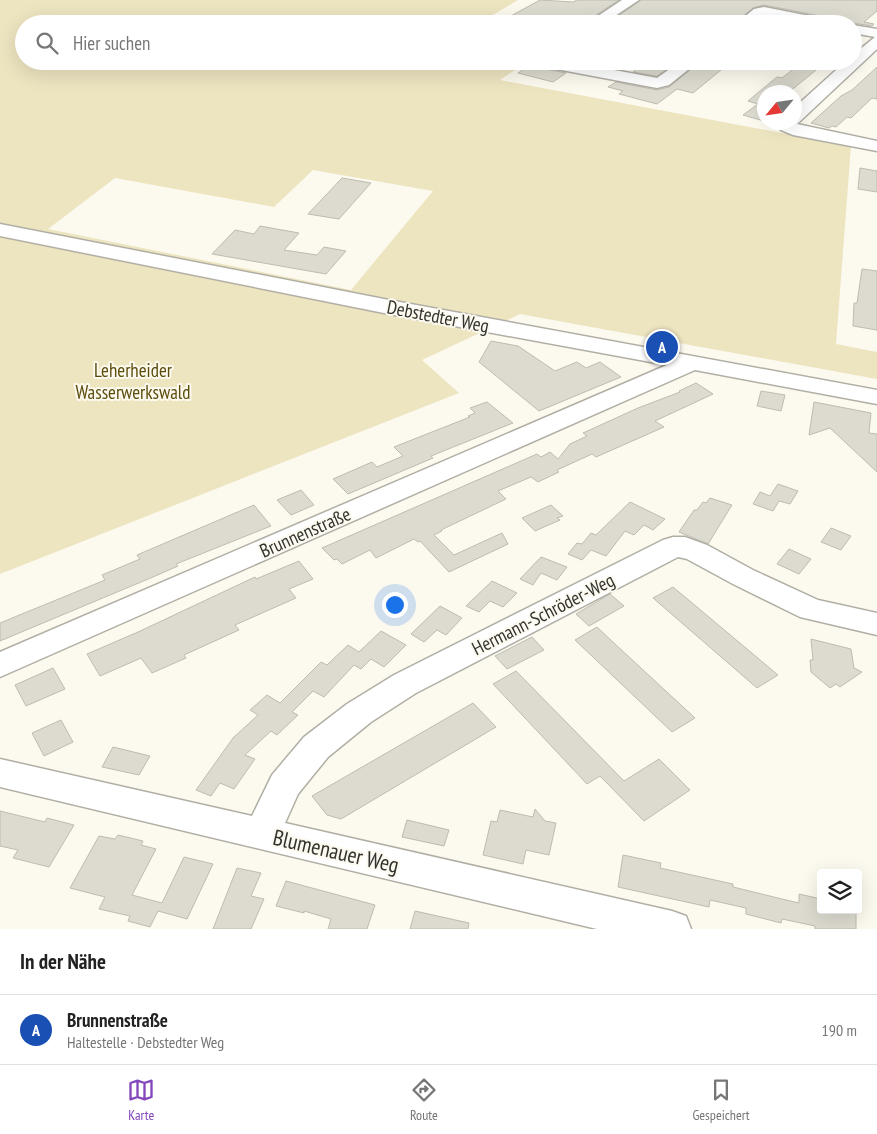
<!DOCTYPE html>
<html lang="de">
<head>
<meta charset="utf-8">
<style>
	body { margin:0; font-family:"PT Sans Narrow",sans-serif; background:#f6f6f6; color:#222 }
	.controls { position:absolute; right:15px; bottom:15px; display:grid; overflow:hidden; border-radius:5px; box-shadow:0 5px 20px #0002 }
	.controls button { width:45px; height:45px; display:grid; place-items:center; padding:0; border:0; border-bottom:1px solid #e0e0e0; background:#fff; color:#222; font:25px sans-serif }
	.compass { position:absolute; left:757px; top:85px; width:45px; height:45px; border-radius:50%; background:#fff; box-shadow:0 5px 20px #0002; rotate:241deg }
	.you { position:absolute; left:394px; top:604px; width:18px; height:18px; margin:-12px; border:4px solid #fff; border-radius:50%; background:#1a73e8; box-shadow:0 0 0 8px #1a73e833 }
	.badge { display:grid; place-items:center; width:32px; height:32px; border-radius:50%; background:#8446bb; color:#fff; font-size:16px; font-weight:700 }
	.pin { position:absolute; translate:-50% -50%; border:2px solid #fff; box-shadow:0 1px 5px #0006 }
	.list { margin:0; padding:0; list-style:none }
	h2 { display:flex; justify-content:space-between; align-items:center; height:65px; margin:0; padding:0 20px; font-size:21px }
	h2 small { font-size:16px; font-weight:400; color:#767676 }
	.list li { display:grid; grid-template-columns:32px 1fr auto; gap:15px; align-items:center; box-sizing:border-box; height:70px; padding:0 20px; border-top:1px solid #e0e0e0 }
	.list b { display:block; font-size:19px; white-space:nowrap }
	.list p { margin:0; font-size:16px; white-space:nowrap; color:#767676 }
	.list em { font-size:16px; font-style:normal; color:#767676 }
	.icon { flex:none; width:28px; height:28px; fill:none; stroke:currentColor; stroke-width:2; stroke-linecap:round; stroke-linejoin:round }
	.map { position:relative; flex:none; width:877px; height:929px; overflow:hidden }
	.search { position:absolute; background:#fff; box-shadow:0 5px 20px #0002; left:15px; right:15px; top:15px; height:55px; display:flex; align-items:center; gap:12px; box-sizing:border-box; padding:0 18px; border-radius:28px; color:#767676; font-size:19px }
	.sheet { height:135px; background:#fff }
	nav { display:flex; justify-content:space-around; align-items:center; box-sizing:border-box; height:70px; border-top:1px solid #e0e0e0; background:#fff; font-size:14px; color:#767676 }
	nav a { display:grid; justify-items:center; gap:2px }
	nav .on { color:#8446bb }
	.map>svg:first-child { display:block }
	.green { fill:#ede4c0; fill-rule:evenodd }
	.building { fill:#dddbd0; stroke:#bebcb2 }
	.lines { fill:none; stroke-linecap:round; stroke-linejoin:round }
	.minor-casing { stroke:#b1afa5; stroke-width:3 }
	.minor { fill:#fff; fill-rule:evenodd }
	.labels { text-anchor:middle; stroke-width:4; stroke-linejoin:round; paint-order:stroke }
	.street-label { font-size:19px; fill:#33322e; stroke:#fcf9ef }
	.park-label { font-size:19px; fill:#5c4d0d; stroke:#fcf9ef }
	.near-street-label { font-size:22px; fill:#33322e; stroke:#fcf9ef }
</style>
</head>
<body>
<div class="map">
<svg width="877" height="929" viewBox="0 0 877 929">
	<rect width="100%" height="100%" fill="#fcf9ef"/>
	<path class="green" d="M0,0H518L488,18L512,24H24V61H528L500,80L851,146L836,344L877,352V379L520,314L422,360L459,393L0,574ZM313,170L433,191L351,290L48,229L115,178L274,207Z"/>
	<g class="building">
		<path d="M540,0L573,2L577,0H619L593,17L587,15L573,24H538L509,17Z"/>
		<path d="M641,0H877V11L864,22L874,24L872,26L853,23L839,24L830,18L764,5L753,8L734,24H715L692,19L691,24H627L611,21Z"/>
		<path d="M764,17L797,24H756Z"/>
		<path d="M648,61H677L657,76L633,72Z"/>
		<path d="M701,61L727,65L693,93L677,89L657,104L619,94L623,91L608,87L616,82L657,90L669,87Z"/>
		<path d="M802,62L821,66L789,92H764V121L743,115L758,104L748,101L777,77L782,78Z"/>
		<path d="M532,64L540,68L566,73L553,82L518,73Z"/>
		<path d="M877,67V99L872,98L851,118L847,117L836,127L832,126L829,128L811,123L841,96L852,90Z"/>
		<path d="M860,168L877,171V192L858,189Z"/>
		<path d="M342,178L371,183L339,219L308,214Z"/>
		<path d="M260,226L299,233L284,250L317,255L324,247L346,251L326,274L212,254L235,230L254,234Z"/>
		<path d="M862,269L877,271V330L853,326L854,303H857Z"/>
		<path d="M491,341L518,346L555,371L577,362L586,368L600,362L621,377L539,411L479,362Z"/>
		<path d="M696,383L713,394L655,421L664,427L596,457L592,454L557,470L559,472L538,482L531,477L498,491L506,499L441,530L442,531L434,535L454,555L502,533L508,544L449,572L420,541L418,542L414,539L376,558L370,550L342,564L337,559L334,560L322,548L537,454L541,457L550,452L558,459L570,444L587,436L583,433L638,408L680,392L679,391Z"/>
		<path d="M761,391L785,395L781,411L757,406Z"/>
		<path d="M487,402L513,423L431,456L433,458L348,494L333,479L372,462L377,467L403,456L394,447L470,417L468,416L475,413L470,408Z"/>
		<path d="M814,402L871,413L869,433L877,434V472L830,428L809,435Z"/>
		<path d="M778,484L798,491L790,504L779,501L773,511L753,504L760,492L770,496Z"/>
		<path d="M301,490L314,505L291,515L277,500Z"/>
		<path d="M710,498L732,505L708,544L679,532L694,510H697L703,502L706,503Z"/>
		<path d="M630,502L665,519L653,530L644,525L634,535L625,531L606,556L591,550L582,560L568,554L577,543L582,544L591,533L596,535Z"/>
		<path d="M254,505L271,526L176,564L178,566L153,577L0,641V623L105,580L102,575L140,559L137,555Z"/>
		<path d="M551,505L563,516L557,518L560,520L535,531L522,518Z"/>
		<path d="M831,528L851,536L841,550L821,542Z"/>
		<path d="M789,549L811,559L799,574L777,564Z"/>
		<path d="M541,557L567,567L557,580L541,573L533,585L520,579Z"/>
		<path d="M299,561L313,579L289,589L296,598L235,625L239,630L184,655L186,658L152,673L141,658L100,676L87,654L138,632L255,577L256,579Z"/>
		<path d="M492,581L517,593L503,607L490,601L479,612L466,606Z"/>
		<path d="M673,587L691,602L778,675L757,688L653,598Z"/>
		<path d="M610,594L624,606L589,626L576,614Z"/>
		<path d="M440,606L462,618L446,635L437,630L424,642L411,634Z"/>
		<path d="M597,627L615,644L695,718L672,732L575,640Z"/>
		<path d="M381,631L406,645L384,667L371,659L361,669L354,665L324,697L313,691L292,712L298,715L277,735L271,731L245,755L255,759L234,789L220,783L211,796L196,790L233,738L258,715L250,710L267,695L280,703L321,662L327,665L348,645L359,652Z"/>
		<path d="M532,637L544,650L507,669L495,656Z"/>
		<path d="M811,639L851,649L854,668L862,672L840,687L836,684L830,688L811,672L810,660H813Z"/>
		<path d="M53,668L65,689L26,706L15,685Z"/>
		<path d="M516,671L624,781L659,759L690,790L644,821L600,776L587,784L493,684Z"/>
		<path d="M473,703L496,727L341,819L327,815L312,796Z"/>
		<path d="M61,720L73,742L44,756L32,733Z"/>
		<path d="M113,747L150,756L139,775L102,767Z"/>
		<path d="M535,809L545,821L556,823L549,855L526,850L523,864L483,855L491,821L497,822L500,810L533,817Z"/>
		<path d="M0,811L45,822L47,818L74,825L49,867L13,858L18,850L0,846Z"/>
		<path d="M407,820L449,830L444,846L402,837Z"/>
		<path d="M118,835L143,841L141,845L156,849L132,895L162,903L184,857L213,864L187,919L158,911L150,927L128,921L130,916L99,909L105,897L70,888L99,836L115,839Z"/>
		<path d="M623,855L661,863L660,868L733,884V887L782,899L799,903V894L821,899V910H856V929H815V926L782,919L781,923L746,914V908L710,900L709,907L618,887Z"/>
		<path d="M237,868L261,873L251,896L264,899L251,929H213Z"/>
		<path d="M286,881L375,905L367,929H328L331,919L304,911V913L276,906Z"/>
		<path d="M415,911L469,923L468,929H410Z"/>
	</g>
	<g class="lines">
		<g class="minor-casing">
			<g id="minor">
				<path d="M622,0H639L603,24H586Z"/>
				<path d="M764,7L830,20L837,24H807L764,15L753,24H736L754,9Z"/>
				<path d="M853,25L877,29V49L797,124L877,141V151L793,135L781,130L778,126L781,122H794V108L846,61H853V55L875,37L853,33Z"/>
				<path d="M532,61H566L657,78L681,61H699L669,85L657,88L540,66L535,64Z"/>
				<path d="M0,224L389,300L877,390V404L695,370L0,677V652L667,365L389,314L0,236Z"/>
				<path d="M673,537H685L707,545L753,570L818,600L877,613V635L800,617L733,584L687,559L678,557L416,693L371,722L328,757L298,794L285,823L672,911L686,916L691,929H597L0,787V759L252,816L272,775L304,737L347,704L394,675L663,540Z"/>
			</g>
		</g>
		<use href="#minor" class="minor"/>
	</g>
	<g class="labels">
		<g class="street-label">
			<text transform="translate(438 316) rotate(11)" y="7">Debstedter Weg</text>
			<text transform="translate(305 532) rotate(-24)" y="7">Brunnenstraße</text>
			<text transform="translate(543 614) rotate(-27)" y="7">Hermann-Schröder-Weg</text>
		</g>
		<g class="park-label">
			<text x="133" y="377">Leherheider<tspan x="133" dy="22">Wasserwerkswald</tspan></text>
		</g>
		<g class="near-street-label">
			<text transform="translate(336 851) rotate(13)" y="8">Blumenauer Weg</text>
		</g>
	</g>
</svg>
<div class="controls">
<button><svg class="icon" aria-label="layers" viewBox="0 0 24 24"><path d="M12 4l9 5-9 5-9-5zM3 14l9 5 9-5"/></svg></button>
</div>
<svg class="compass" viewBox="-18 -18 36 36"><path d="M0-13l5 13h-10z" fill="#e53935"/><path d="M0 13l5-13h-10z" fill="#767676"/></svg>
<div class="you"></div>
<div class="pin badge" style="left:662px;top:347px;background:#1a4fb4">A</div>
<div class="search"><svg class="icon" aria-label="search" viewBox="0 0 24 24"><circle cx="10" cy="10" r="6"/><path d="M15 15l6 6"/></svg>Hier suchen</div>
</div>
<section class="sheet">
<h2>In der Nähe<small></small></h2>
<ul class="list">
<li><span class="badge" style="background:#1a4fb4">A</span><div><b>Brunnenstraße</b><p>Haltestelle · Debstedter Weg</p></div><em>190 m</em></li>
</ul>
</section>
<nav>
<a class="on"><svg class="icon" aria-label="map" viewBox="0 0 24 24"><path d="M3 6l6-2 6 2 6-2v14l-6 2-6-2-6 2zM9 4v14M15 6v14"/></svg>Karte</a>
<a><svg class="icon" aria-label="directions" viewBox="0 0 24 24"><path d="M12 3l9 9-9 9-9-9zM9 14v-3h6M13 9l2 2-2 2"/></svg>Route</a>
<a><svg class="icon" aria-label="saved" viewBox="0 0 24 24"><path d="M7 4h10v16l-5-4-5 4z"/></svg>Gespeichert</a>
</nav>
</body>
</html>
